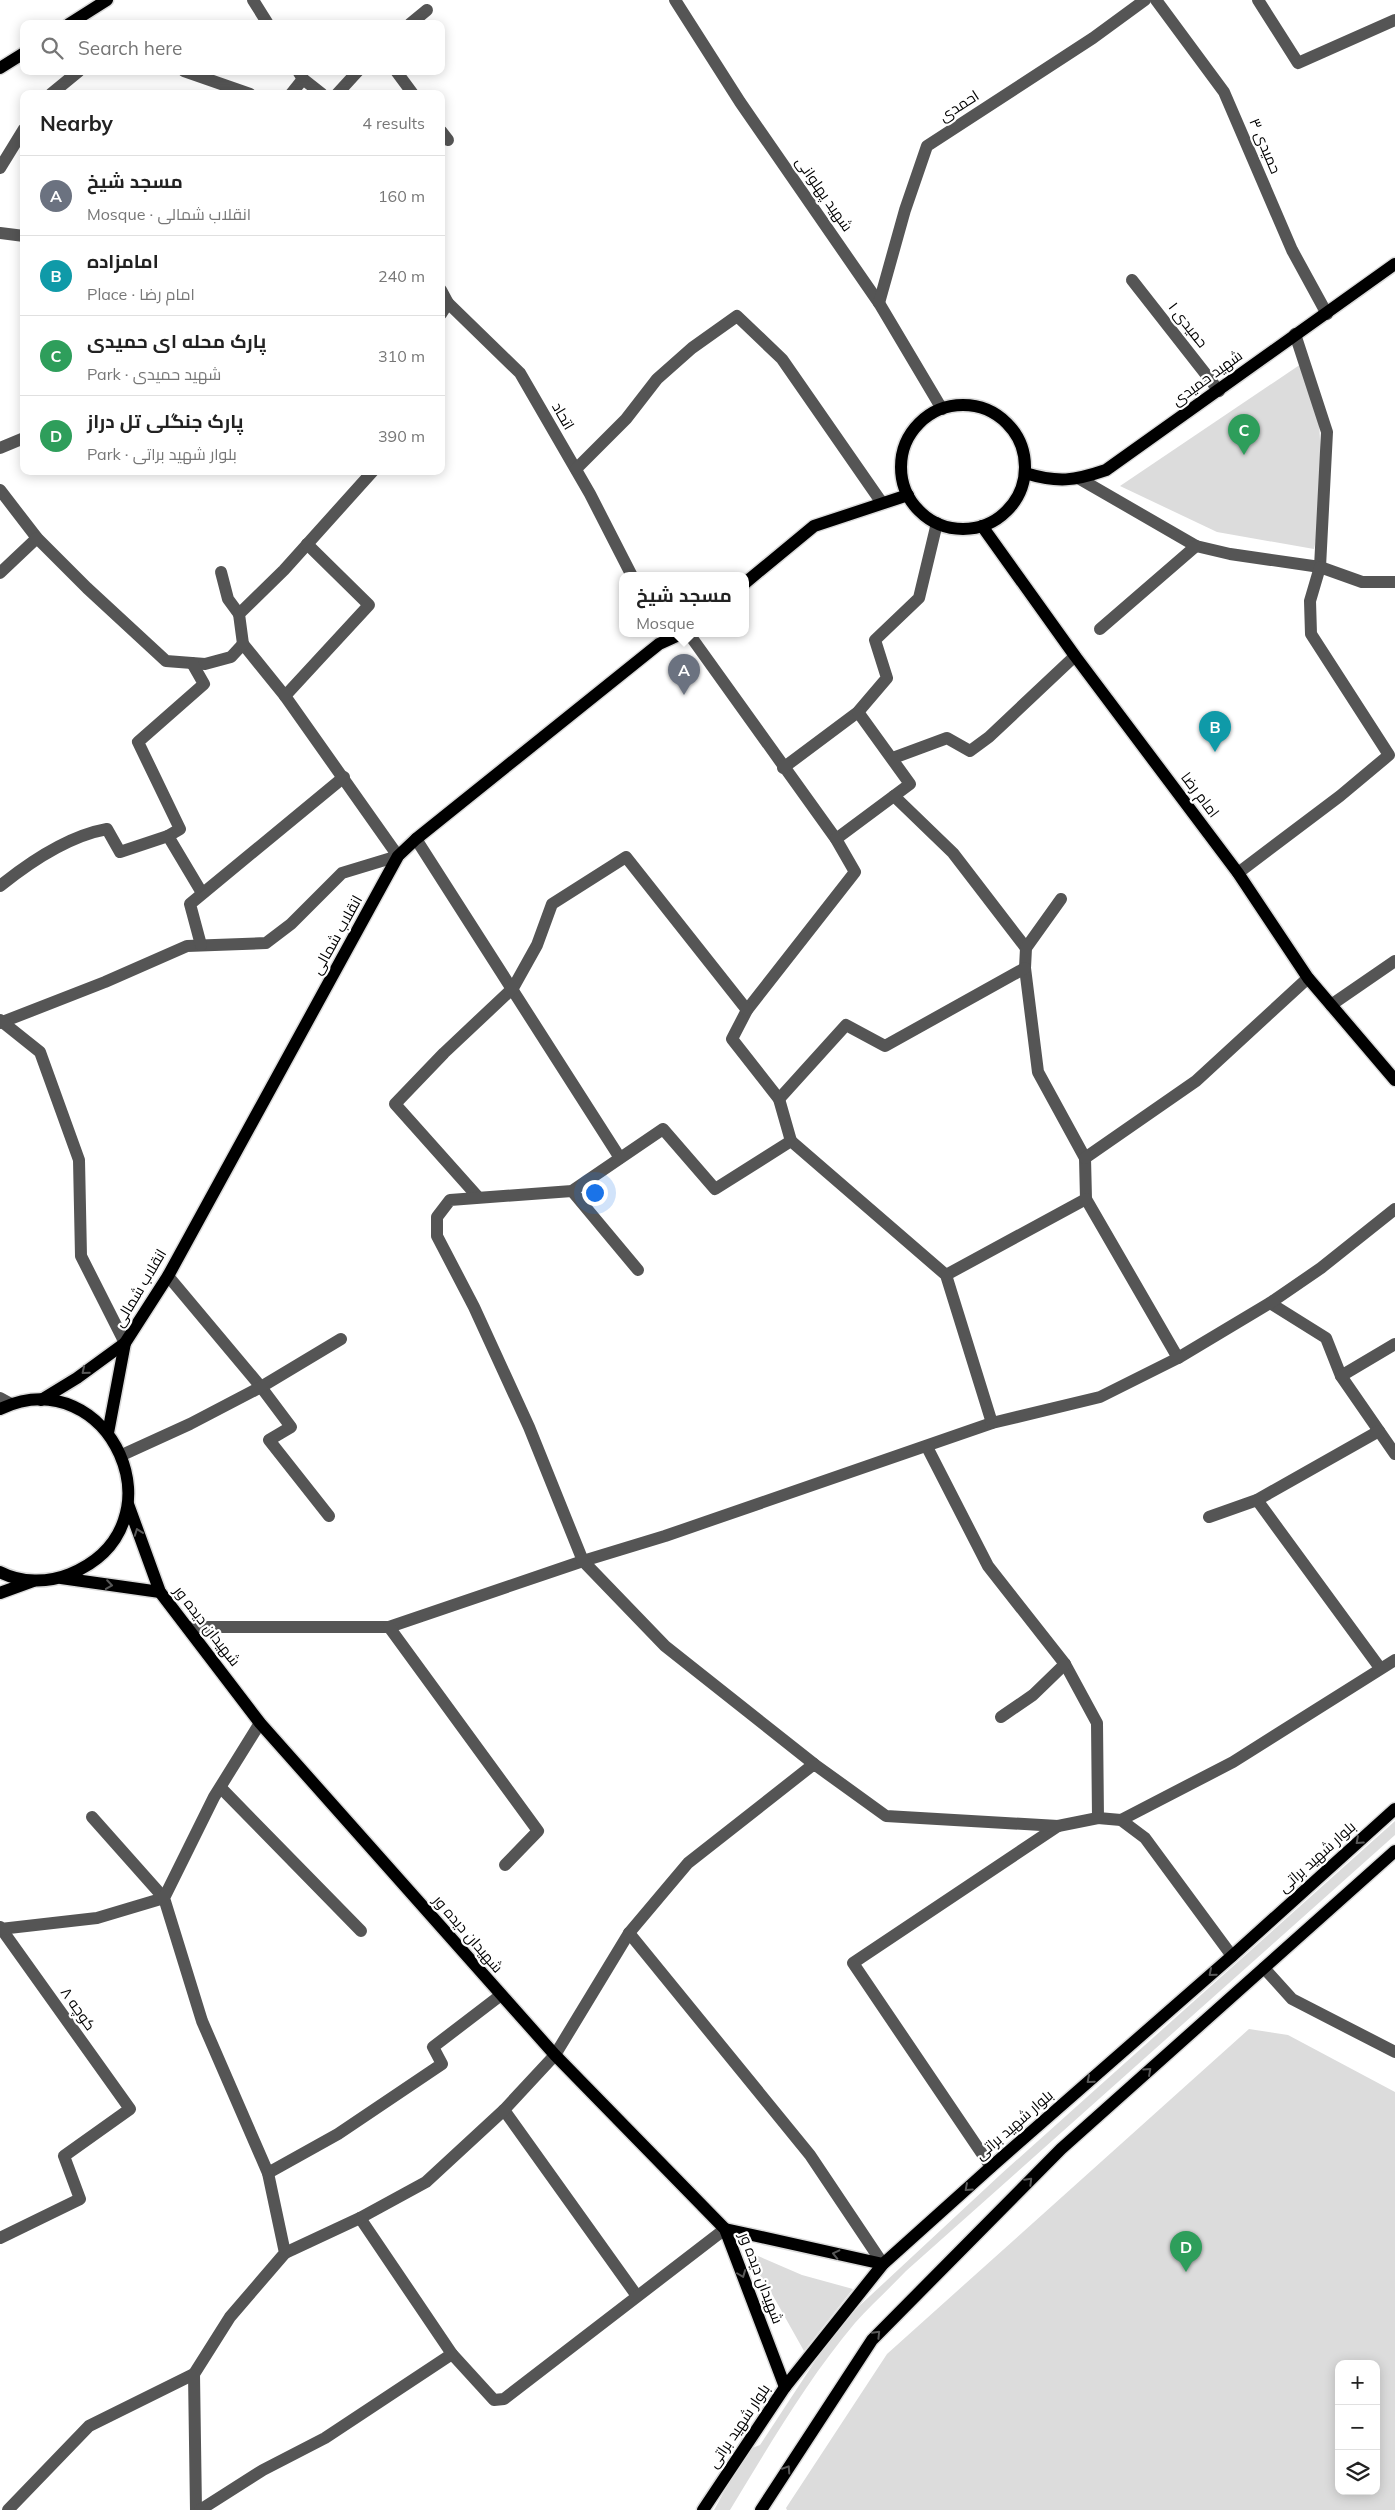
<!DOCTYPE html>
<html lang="en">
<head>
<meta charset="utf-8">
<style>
	body { margin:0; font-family:Mulish,Cairo,sans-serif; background:#f6f6f6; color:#222 }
	.controls { position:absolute; right:15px; bottom:15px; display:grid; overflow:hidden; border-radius:10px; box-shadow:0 2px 12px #0003 }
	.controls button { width:45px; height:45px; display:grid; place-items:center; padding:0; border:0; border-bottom:1px solid #e0e0e0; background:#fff; color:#222; font:25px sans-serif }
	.you { position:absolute; left:594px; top:1192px; width:18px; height:18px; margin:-12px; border:4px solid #fff; border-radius:50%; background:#1a73e8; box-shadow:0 0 0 8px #1a73e833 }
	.badge { display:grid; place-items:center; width:32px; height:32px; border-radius:50%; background:#db2777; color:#fff; font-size:16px; font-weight:700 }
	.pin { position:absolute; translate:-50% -41px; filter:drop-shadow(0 1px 2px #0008) }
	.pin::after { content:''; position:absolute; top:26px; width:18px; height:15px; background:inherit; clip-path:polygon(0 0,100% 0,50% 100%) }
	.popup { position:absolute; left:619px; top:572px; width:130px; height:65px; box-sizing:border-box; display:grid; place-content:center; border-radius:10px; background:#fff; filter:drop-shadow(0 1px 4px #0005); font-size:16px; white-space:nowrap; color:#767676 }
	.popup b { font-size:19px; color:#222 }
	.popup::after { content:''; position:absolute; left:50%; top:100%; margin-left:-10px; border:10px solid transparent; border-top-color:#fff }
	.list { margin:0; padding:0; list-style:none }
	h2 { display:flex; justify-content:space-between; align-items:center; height:65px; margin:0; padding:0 20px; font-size:21px }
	h2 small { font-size:16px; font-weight:400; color:#767676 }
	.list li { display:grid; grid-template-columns:32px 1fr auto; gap:15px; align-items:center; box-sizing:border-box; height:80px; padding:0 20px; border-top:1px solid #e0e0e0 }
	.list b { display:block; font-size:19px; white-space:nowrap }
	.list p { margin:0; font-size:16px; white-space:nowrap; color:#767676 }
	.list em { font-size:16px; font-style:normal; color:#767676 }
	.icon { flex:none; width:28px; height:28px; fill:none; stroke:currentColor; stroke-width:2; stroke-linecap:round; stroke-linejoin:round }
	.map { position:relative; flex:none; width:1395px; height:2510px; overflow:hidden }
	.search { position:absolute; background:#fff; box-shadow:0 2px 12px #0003; left:20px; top:20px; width:425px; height:55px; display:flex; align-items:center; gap:12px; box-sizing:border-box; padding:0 18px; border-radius:10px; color:#767676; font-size:19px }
	.panel { position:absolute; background:#fff; box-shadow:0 2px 12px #0003; left:20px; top:90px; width:425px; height:385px; border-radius:10px }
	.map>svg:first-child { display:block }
	.green { fill:#dcdcdc; fill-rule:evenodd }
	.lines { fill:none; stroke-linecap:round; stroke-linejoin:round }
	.major-casing { stroke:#dbdbdb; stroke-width:15 }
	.minor { stroke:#555; stroke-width:12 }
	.major { stroke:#000; stroke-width:12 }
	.oneway { stroke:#595959 }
	.labels { text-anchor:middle; stroke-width:4.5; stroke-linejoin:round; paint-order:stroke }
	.street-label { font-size:15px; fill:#000; stroke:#fff }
</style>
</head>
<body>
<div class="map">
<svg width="1395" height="2510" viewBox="0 0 1395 2510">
	<rect width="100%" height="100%" fill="#fff"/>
	<g class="green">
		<path d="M1304,362L1319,418L1323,509L1314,549L1217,532L1120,486Z"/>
		<path d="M1395,1821V1835L906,2271C889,2289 871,2305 855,2323C807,2380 769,2446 730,2510H714L747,2450L760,2445L823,2349L856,2309L1000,2175Z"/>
		<path d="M1249,2029L1288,2035L1395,2092V2510H787L786,2508L887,2354ZM1339,2364H1376V2491H1339Z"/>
		<path d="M744,2250L802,2275L853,2289L804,2351L772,2294Z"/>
	</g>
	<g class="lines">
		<g class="major-casing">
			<g id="major">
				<path d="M69,24L107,0"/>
				<path d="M0,68L24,53"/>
				<circle cx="963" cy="467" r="62"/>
				<path d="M1025,473C1058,483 1074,481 1106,470L1395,264"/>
				<path d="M982,526L1075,656L1238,873L1308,978L1395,1080"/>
				<path d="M745,583L814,526L908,495"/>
				<path d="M41,1400L77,1378L125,1343"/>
				<path d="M0,1409C109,1358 187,1526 70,1574C48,1583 21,1583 0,1572"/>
				<path d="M108,1433L125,1343L168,1276L398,856L416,839L659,644L681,634"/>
				<path d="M128,1504L160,1592L260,1723L555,2055L725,2229L785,2387"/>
				<path d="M61,1578L160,1592"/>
				<path d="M0,1593L33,1581"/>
				<path d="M725,2229L883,2264"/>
				<path d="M703,2510L785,2387L883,2264L991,2167L1232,1956L1395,1809"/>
				<path d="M761,2510L872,2340L1061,2149L1395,1851"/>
			</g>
		</g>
		<g class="minor">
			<path d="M253,0L268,24"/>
			<path d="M675,0L740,102L879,303L942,409"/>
			<path d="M1156,0L1224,92L1292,250L1327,314"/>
			<path d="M1258,0L1298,63L1395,20"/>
			<path d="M410,24L427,10"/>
			<path d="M184,71L250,94"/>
			<path d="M298,71L303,79L322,94"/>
			<path d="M396,71L413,94"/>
			<path d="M51,94L79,71"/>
			<path d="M291,94L303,79"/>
			<path d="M337,94L358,71"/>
			<path d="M441,131L448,140"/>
			<path d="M0,168L24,129"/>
			<path d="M0,233L24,236"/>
			<path d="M1132,280L1219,391"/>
			<path d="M441,290L448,303L520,373L590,494L632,576"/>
			<path d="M879,303L905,210L927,146L1093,38L1145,0"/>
			<path d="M441,314L448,303"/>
			<path d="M0,448L24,438"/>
			<path d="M576,469L626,419L657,379L692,348L737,316L782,359L882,503"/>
			<path d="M1080,479L1196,546L1230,554L1320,567L1327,432L1295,334"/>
			<path d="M0,490L37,538L87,588L166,661L205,664L231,657L243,644L285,696L398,856L342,873L291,924L266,943L187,946L105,982L0,1023"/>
			<path d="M221,572L228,599L239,614"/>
			<path d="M0,573L37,538"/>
			<path d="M1100,629L1196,546"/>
			<path d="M689,634L836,839L855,872L747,1010L732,1039L779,1099L791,1141"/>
			<path d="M243,644L239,614L284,570L373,471"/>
			<path d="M192,663L204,684L138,742L180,829L168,836L202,893"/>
			<path d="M285,696L369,605L307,544"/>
			<path d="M893,758L947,738L970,751L989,737L1075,656"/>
			<path d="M783,768L858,712L887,678L875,640L919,598L937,523"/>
			<path d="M894,796L953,853L1026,948"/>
			<path d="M416,839L620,1158"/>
			<path d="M836,839L910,784L858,712"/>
			<path d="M1238,873L1340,796L1389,755L1311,634L1310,601L1320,567L1362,582H1395"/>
			<path d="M0,886C31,861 68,836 107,829L120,852L168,836"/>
			<path d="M1061,899L1026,948L1025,968L1038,1072L1085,1158L1086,1199L1178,1358"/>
			<path d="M201,945L190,904L344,777"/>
			<path d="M1331,1005L1395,961"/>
			<path d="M0,1020L40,1052L79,1160L81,1256L125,1343"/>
			<path d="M779,1099L846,1025L885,1046L1025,968"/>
			<path d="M1085,1158L1196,1081L1308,978"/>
			<path d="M572,1191L638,1270"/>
			<path d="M478,1197L395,1104L444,1053L513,988L537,945L552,904L626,857L747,1010"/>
			<path d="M946,1275L1086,1199"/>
			<path d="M168,1276L261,1387L291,1427L269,1440L329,1516"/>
			<path d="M1270,1303L1326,1338L1341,1376L1395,1454"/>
			<path d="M1341,1376L1395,1344"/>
			<path d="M0,1398L11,1404"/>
			<path d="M927,1447L988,1566L1065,1664L1097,1723L1098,1818L1121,1820L1145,1838L1232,1956"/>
			<path d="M122,1455L190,1424L261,1387L341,1339"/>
			<path d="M1257,1500L1380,1668"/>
			<path d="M1209,1517L1257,1500L1379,1431"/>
			<path d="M187,1627H389L583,1561L665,1536L992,1423L1100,1397L1178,1358L1270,1303L1321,1268L1395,1209"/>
			<path d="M389,1627L538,1831L505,1865"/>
			<path d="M1001,1717L1033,1695L1065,1664"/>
			<path d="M814,1764L665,1646L583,1561L529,1427L474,1307L437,1236V1217L450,1200L572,1191L663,1129L715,1189L791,1141L946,1275L992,1423"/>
			<path d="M221,1788L361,1931"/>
			<path d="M1121,1820L1233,1762L1395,1660"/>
			<path d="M0,1927L130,2109L64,2156L80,2199L0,2238"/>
			<path d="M0,1929L97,1918L164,1898L92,1817"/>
			<path d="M629,1933L810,2155L883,2264"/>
			<path d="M1264,1968L1292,1999L1395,2052"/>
			<path d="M504,2110L637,2296"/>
			<path d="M991,2167L853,1963L1058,1826"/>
			<path d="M268,2173L338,2134L442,2064L433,2047L501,1995"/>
			<path d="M360,2218L452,2354L494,2400L504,2399L725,2229"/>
			<path d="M285,2253L360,2218L426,2182L504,2110L555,2055L629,1933L688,1863L814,1764L886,1816L1058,1826L1098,1818"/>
			<path d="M8,2510L89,2426L194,2374"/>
			<path d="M196,2510L194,2374L230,2317L285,2253L268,2173L202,2021L164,1898L214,1797L260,1723"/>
			<path d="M200,2510L263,2470L325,2438L452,2354"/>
		</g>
		<use href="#major" class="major"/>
	</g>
	<defs><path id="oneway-chevron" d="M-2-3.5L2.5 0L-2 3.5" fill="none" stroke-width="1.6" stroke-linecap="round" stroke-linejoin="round" transform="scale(1.25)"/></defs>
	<g class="oneway">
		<use href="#oneway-chevron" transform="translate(85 1371) rotate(140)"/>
		<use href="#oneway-chevron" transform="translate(138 1532) rotate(-110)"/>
		<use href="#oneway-chevron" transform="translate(109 1585) rotate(8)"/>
		<use href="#oneway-chevron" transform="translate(1359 1841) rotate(138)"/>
		<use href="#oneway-chevron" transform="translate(1212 1973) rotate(139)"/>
		<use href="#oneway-chevron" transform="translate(1148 2071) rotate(-42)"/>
		<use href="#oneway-chevron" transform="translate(1090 2080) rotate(139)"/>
		<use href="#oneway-chevron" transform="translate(1029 2181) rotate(-45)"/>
		<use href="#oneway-chevron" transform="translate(968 2188) rotate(138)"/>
		<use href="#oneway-chevron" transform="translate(836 2254) rotate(-167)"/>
		<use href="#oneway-chevron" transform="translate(742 2274) rotate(69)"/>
		<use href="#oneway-chevron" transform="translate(877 2334) rotate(-46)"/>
		<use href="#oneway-chevron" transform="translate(787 2469) rotate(-57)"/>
	</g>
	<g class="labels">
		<g class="street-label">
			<text transform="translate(959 106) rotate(-33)" y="5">احمدی</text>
			<text transform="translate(1265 146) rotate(67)" y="5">حمیدی ۳</text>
			<text transform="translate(824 194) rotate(55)" y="5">شهید پهلوانی</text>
			<text transform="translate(1188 325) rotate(52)" y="5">حمیدی ۱</text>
			<text transform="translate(1207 378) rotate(-36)" y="5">شهید حمیدی</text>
			<text transform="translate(563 416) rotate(60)" y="5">اتحاد</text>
			<text transform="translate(1200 795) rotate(53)" y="5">امام رضا</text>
			<text transform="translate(337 935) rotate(-61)" y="5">انقلاب شمالی</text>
			<text transform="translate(140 1288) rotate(-59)" y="5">انقلاب شمالی</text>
			<text transform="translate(207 1626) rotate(52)" y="5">شهیدان دیده ور</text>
			<text transform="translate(1317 1857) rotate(-42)" y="5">بلوار شهید براتی</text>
			<text transform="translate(468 1934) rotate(49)" y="5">شهیدان دیده ور</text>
			<text transform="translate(78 2009) rotate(55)" y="5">کوچه ۸</text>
			<text transform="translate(1014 2125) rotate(-41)" y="5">بلوار شهید براتی</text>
			<text transform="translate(761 2278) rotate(69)" y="5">شهیدان دیده ور</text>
			<text transform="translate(739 2426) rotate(-56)" y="5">بلوار شهید براتی</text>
		</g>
	</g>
</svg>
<div class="controls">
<button>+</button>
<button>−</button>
<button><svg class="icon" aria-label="layers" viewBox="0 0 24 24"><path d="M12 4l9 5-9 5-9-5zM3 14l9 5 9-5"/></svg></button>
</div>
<div class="you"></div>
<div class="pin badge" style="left:684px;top:695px;background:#6b7280">A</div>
<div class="popup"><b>مسجد شیخ</b>Mosque</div>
<div class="pin badge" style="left:1215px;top:752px;background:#0f9aa8">B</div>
<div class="pin badge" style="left:1244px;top:455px;background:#2e9e5b">C</div>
<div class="pin badge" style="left:1186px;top:2272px;background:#2e9e5b">D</div>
<div class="search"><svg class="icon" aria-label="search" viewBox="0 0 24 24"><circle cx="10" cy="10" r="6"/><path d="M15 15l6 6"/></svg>Search here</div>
<section class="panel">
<h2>Nearby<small>4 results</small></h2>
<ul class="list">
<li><span class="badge" style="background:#6b7280">A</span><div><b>مسجد شیخ</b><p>Mosque · انقلاب شمالی</p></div><em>160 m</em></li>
<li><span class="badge" style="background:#0f9aa8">B</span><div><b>امامزاده</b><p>Place · امام رضا</p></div><em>240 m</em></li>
<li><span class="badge" style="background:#2e9e5b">C</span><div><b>پارک محله ای حمیدی</b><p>Park · شهید حمیدی</p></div><em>310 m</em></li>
<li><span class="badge" style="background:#2e9e5b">D</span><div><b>پارک جنگلی تل دراز</b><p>Park · بلوار شهید براتی</p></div><em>390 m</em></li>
</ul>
</section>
</div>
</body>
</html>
